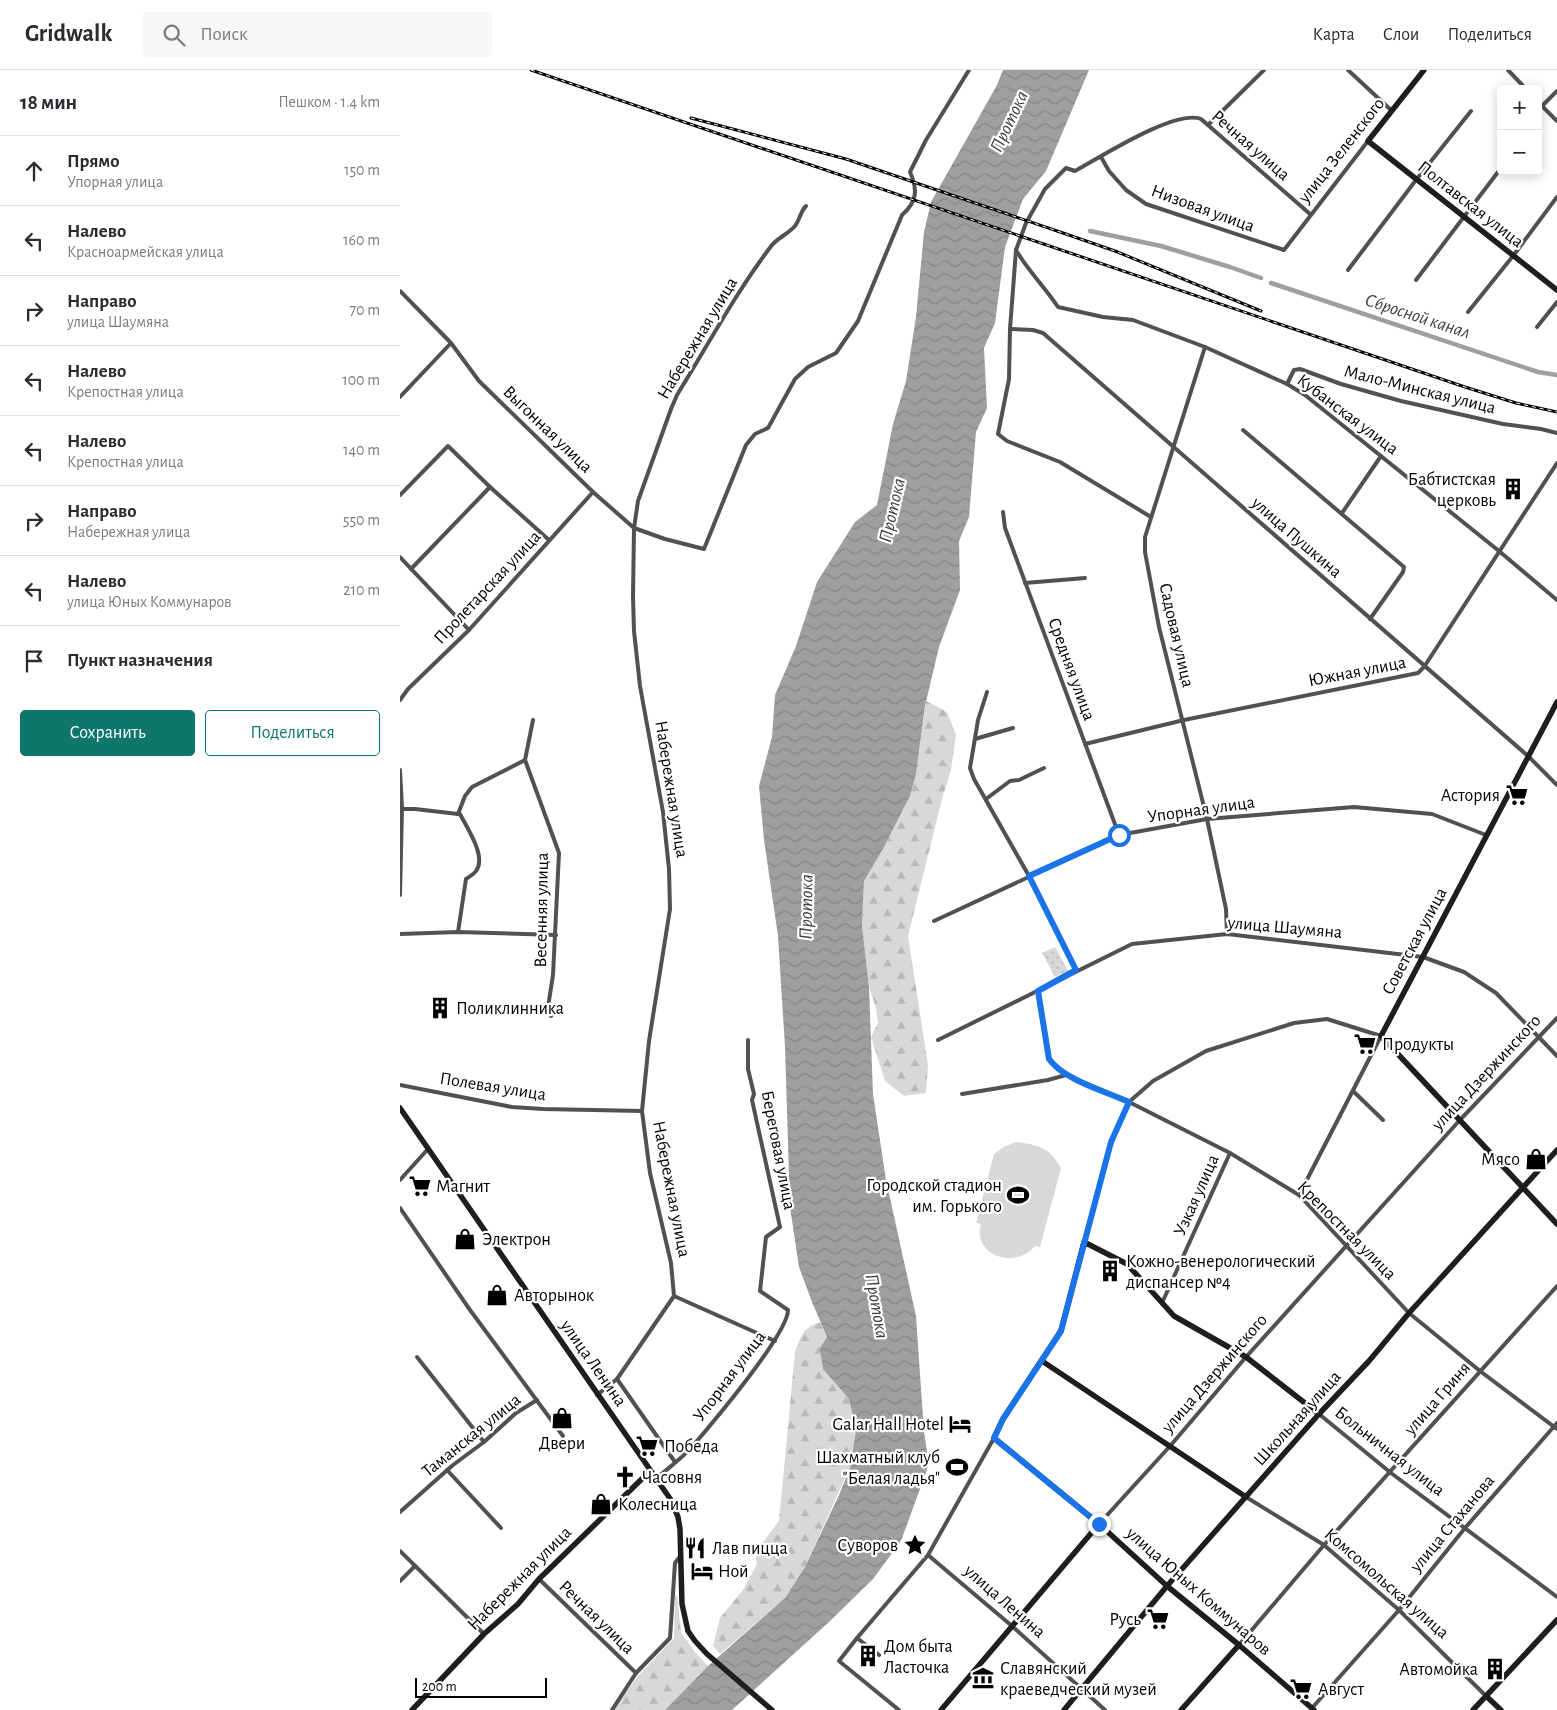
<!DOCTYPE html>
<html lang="ru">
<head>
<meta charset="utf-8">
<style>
	body { margin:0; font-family:"Alegreya Sans",sans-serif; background:#f7f7f7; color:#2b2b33 }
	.controls { position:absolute; right:15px; top:15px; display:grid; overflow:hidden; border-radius:5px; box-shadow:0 2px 12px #0003 }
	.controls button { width:45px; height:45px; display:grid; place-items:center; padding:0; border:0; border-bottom:1px solid #e1e1e2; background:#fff; color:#2b2b33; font:25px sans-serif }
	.scale { position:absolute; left:15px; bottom:12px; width:132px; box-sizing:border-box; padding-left:5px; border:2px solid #000; border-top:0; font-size:14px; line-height:18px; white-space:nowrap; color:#000; -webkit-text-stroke:4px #fff; paint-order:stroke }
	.stop { position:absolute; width:15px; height:15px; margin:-11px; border:4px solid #1a73e8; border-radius:50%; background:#fff }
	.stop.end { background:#1a73e8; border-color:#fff; box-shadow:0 1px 5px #0008 }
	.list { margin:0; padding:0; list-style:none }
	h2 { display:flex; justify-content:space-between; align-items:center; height:65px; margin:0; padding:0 20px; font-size:21px }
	h2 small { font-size:16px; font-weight:400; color:#7c7c81 }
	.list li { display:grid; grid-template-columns:32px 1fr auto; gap:15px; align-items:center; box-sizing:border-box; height:70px; padding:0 20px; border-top:1px solid #e1e1e2 }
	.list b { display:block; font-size:19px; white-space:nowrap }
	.list p { margin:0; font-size:16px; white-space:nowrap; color:#7c7c81 }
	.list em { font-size:16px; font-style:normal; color:#7c7c81 }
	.actions { display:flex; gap:10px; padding:15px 20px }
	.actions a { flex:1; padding:11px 0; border:1px solid #0f766e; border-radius:5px; text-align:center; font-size:18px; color:#0f766e }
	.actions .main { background:#0f766e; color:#fff }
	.icon { flex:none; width:28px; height:28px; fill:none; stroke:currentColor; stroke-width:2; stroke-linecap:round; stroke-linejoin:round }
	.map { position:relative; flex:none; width:1157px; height:1640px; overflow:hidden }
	header { display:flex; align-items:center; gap:30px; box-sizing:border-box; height:70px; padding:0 25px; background:#fff; border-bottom:1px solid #e1e1e2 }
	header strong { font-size:24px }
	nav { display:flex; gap:28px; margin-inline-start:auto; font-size:18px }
	.search { width:350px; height:45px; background:#f7f7f7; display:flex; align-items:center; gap:12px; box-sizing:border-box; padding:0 18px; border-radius:5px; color:#7c7c81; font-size:19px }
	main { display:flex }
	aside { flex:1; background:#fff }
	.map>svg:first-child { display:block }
	.grass { fill:#d8d8d8 }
	.forest { fill:url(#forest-firs) }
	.park { fill:url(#park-dots) }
	.water { fill:url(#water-waves) }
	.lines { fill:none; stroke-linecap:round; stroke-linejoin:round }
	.canal { stroke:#9f9f9f; stroke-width:4.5 }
	.street { stroke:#515151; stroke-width:4 }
	.secondary { stroke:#1e1e1e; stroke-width:5.5 }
	.rail-casing { stroke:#000; stroke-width:3 }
	.rail { stroke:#fff; stroke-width:1; stroke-dasharray:4; stroke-linecap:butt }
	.route { stroke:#1a73e8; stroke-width:6 }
	.labels { text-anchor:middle; stroke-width:4.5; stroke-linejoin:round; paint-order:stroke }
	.street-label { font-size:18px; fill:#000; stroke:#fff }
	.poi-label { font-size:18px; fill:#000; stroke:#fff; text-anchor:start }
	.water-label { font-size:19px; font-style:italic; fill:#404040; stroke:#fff }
</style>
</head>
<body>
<header>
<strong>Gridwalk</strong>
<div class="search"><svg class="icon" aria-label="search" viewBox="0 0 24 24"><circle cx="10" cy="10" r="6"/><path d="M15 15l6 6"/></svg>Поиск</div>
<nav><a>Карта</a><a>Слои</a><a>Поделиться</a></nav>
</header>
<main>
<aside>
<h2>18 мин<small>Пешком · 1.4 km</small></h2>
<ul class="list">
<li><svg class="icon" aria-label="ahead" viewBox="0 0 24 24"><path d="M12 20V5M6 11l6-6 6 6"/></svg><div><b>Прямо</b><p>Упорная улица</p></div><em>150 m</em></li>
<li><svg class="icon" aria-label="left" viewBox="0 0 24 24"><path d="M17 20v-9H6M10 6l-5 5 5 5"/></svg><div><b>Налево</b><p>Красноармейская улица</p></div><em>160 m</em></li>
<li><svg class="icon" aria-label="right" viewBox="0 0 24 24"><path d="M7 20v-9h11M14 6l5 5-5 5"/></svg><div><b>Направо</b><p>улица Шаумяна</p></div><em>70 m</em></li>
<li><svg class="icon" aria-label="left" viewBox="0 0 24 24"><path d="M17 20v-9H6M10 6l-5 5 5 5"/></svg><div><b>Налево</b><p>Крепостная улица</p></div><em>100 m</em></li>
<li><svg class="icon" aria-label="left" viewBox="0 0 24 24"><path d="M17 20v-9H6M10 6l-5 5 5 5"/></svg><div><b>Налево</b><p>Крепостная улица</p></div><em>140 m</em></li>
<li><svg class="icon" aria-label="right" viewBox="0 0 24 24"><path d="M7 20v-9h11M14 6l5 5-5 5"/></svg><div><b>Направо</b><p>Набережная улица</p></div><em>550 m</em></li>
<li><svg class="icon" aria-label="left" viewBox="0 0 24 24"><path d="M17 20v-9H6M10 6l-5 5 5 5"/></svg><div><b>Налево</b><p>улица Юных Коммунаров</p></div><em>210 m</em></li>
<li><svg class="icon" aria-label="arrive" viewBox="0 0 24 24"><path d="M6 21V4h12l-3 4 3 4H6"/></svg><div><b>Пункт назначения</b></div></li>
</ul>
<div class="actions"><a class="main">Сохранить</a><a>Поделиться</a></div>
</aside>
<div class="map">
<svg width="1157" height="1640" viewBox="0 0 1157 1640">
	<defs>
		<pattern id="forest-firs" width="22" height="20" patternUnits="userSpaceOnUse" patternTransform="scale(1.25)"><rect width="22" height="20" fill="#d8d8d8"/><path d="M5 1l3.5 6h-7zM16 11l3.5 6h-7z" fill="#b8b8b8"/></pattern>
		<pattern id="park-dots" width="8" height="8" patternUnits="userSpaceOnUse" patternTransform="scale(1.25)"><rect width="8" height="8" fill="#d8d8d8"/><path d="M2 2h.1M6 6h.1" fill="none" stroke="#b8b8b8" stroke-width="1.8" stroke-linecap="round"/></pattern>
		<pattern id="water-waves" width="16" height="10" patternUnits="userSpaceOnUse" patternTransform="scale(1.25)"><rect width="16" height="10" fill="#9f9f9f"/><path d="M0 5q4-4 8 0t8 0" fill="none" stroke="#878787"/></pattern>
	</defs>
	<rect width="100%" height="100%" fill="#fff"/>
	<path class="grass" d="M617,1072C639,1075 650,1078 661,1098L640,1177L635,1176C616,1200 572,1186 581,1154L576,1153L594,1084L605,1076Z"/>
	<g class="forest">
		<path d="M526,631L547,642L556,665L551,700L542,729L508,866L528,995L526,1023L504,1026L485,1011L471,967L478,953L476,938L469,917L462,855L464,811L483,779L510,726L516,704Z"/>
		<path d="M421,1252L427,1267L423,1299L449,1329L456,1360L450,1397L405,1497L385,1528L320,1584L313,1576L320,1548L343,1520L357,1494L355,1483L379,1451L395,1282C401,1266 403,1257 421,1252Z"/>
		<path d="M277,1525L281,1562L295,1582L308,1596L265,1640H213L238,1606L274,1568L275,1526Z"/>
	</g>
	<path class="park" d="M655,877L668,901L655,907L642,883Z"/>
	<path class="water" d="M603,0H689L646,101L623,129L605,177L595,253L584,278L587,338L576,362L569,447L559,471L560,520L539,577L525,636L516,704L510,726L483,779L464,811L462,855L469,917L473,1024L486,1110L516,1246L524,1362L529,1394L501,1471L473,1509L429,1552L332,1640H265L308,1596L385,1528L405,1497L439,1425L450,1398L456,1360L449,1329L423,1299L420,1278L427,1267L412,1232L399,1197L390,1137L385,977L378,866L364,770L359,716L372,667L375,625L396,576L417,512L455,452L477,435L493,354L506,311L516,247L524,162L531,132L597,15Z"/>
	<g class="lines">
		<g class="canal">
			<path d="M690,161L761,176L830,197L861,208"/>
			<path d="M871,213L1138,302L1157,305"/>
		</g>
		<g class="street">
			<path d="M948,0L991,40"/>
			<path d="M1108,0L1126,19"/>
			<path d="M1138,32L1157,51"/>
			<path d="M1142,36L1157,21"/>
			<path d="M808,55L864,0"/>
			<path d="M701,87L709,101L726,120L746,134L884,180L968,71"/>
			<path d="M910,144L801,49C775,39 701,87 675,101L666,98L645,119L626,153L616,180C628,201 645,217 658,237L703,247L733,250L805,277L887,314L905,325L1099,481L1157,530"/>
			<path d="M616,180L610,259L609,309L598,364L607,371L660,392L751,447"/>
			<path d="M948,200L1016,110L1071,41"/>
			<path d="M1016,210L1101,98"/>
			<path d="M0,221L51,273L79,311L193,422L234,458L265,469L304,479L346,375L355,364L368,358L395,309L408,297L436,283L458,251L502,145C517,132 518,120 510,102L526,70L569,0"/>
			<path d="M1068,242L1113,186L1157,127"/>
			<path d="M1137,257L1157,232"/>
			<path d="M610,259L633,260L643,263L1128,686L1157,715"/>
			<path d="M805,277L745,467V482L759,557L807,749L826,839L827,864"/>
			<path d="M887,314L894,300L900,299L941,314L1001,331L1103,354L1141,359L1157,363"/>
			<path d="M0,327L51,273"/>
			<path d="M843,360L1004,497L1003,502L970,549"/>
			<path d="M0,425L48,376L90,417L149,470"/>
			<path d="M603,442L605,458L719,765"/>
			<path d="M942,443L981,386"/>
			<path d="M0,487L69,560"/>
			<path d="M11,499L90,417"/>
			<path d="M625,513L685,508"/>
			<path d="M587,622L578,650L570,698L574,709L629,806L676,900"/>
			<path d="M0,630L8,619L69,560L193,422"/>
			<path d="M133,650L125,690L159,783L153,905L148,937L151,946"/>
			<path d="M575,669L613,658"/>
			<path d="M685,674L784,650L1018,603L1024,597L1157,393"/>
			<path d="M0,700L2,738L0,825"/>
			<path d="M586,729L610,711L619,710L644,698"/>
			<path d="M0,739H15L58,744L65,726L72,717L125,690"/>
			<path d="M534,851L719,765L807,749L954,737L1032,744L1086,765"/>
			<path d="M58,862L66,809C69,807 74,804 76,801C87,787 67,758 60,744H58"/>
			<path d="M0,864L58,862L156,865"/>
			<path d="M638,921L649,989L655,997L666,1005L729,1032L830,1083L899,1125L1009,1243L1080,1301L1157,1359"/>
			<path d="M538,970L732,874L827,864L1023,887L1064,902L1096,923L1157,986"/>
			<path d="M0,1015L112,1037L143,1039L242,1041"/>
			<path d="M953,1021L983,1050"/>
			<path d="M562,1024L648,1010L666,1005"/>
			<path d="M0,1110L28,1079"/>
			<path d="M0,1138L70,1240L163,1366"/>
			<path d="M684,1172L711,1072L729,1032L753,1011L806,981L894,953L927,949L981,966L899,1125"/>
			<path d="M274,1226L375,1271"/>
			<path d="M762,1233L830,1083"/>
			<path d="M17,1287L84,1372"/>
			<path d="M217,1309L275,1392"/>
			<path d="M197,1325L217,1309L274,1226L271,1193L250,1103L242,1041L249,971L270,839L269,799L263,742L240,616L234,561L233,527L234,458L238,431L271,339L277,325C308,275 336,222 372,175C379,167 388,164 395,156C400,150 400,142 406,136"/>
			<path d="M919,1344L991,1403L1157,1527"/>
			<path d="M47,1400L101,1458"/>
			<path d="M256,1409C268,1398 281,1389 291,1378C310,1356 388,1264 388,1240L360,1221L366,1167L380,1157L352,1030L354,1024L348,999V970"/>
			<path d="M846,1427L924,1475L999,1540L1086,1626"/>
			<path d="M0,1442L53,1395L84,1372L116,1343L137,1330"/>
			<path d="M699,1454L771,1375L846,1287L1059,1051L1157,948"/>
			<path d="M0,1481L84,1564"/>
			<path d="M528,1485L612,1556L705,1640"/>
			<path d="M139,1509L236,1603"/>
			<path d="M0,1511L15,1496"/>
			<path d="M457,1568L528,1485L594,1368"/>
			<path d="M839,1575L924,1475L1157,1216"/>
			<path d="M479,1585L457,1568L439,1591L499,1640"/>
			<path d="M912,1638L999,1540L1065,1458L1157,1353"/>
			<path d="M212,1640L236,1603L270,1568L275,1493L281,1485"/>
		</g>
		<g class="secondary">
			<path d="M1024,0L968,71L1157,220"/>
			<path d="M1157,632L981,966L1157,1154"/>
			<path d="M0,1038L271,1430L278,1447L280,1459L282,1534L288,1561L295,1571L307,1584L372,1640"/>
			<path d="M642,1291L846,1427"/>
			<path d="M1086,1626L1101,1640"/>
			<path d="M12,1640L84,1564L118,1534L139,1509L250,1401"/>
			<path d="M541,1640L699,1454"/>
			<path d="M664,1640L767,1516L919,1344L969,1291L1009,1243L1157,1080"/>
			<path d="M781,1640L839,1575"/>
			<path d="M914,1640L839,1575L767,1516L699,1454L594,1368L603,1349L661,1261L684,1172L727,1194L774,1246L846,1287L919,1344"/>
			<path d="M1073,1640L1157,1550"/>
		</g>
		<g class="rail-casing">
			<g id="rail">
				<path d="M131,0L1065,317L1116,333L1157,342"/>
				<path d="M291,48L446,89L663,163L715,181L861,241"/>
			</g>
		</g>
		<use href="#rail" class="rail"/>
	</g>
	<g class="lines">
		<path class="route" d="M699,1454L594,1368L603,1349L661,1261L711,1072L729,1032C705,1021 664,1010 649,989L638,921L676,900L629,806L719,765"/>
	</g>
	<defs>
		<g id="building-bare" transform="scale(1.725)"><path d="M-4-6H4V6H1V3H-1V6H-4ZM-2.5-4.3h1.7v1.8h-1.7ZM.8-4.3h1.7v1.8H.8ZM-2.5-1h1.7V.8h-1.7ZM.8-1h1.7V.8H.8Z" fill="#000" stroke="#fff" stroke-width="2.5" paint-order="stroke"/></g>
		<g id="supermarket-bare" transform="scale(1.725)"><path d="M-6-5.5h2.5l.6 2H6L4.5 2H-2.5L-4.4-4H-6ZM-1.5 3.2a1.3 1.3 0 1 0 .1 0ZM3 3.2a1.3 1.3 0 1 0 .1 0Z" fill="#000" stroke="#fff" stroke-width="2.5" paint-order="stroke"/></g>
		<g id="shop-bare" transform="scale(1.725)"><path d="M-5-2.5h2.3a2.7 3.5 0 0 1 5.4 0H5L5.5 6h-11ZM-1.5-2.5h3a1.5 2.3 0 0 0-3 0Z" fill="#000" stroke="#fff" stroke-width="2.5" paint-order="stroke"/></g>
		<g id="stadium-bare" transform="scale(1.725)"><path d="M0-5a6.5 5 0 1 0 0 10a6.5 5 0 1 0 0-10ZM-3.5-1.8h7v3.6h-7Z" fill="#000" stroke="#fff" stroke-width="2.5" paint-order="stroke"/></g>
		<g id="hotel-bare" transform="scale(1.725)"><path d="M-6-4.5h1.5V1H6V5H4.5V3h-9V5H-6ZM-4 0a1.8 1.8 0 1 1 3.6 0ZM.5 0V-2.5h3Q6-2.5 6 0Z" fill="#000" stroke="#fff" stroke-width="2.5" paint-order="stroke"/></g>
		<g id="church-bare" transform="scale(1.725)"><path d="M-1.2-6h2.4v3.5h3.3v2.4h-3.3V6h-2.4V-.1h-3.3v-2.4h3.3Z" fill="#000" stroke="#fff" stroke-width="2.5" paint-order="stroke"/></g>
		<g id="sight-bare" transform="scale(1.725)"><path d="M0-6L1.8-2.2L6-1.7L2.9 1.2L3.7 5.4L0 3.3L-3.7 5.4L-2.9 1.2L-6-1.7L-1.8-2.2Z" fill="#000" stroke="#fff" stroke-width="2.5" paint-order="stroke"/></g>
		<g id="restaurant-bare" transform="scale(1.725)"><path d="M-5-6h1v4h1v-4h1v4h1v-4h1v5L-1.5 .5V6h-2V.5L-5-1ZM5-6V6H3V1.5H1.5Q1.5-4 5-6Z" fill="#000" stroke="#fff" stroke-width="2.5" paint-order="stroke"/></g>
		<g id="museum-bare" transform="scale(1.725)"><path d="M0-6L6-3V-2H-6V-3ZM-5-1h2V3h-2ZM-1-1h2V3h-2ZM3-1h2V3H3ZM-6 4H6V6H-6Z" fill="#000" stroke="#fff" stroke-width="2.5" paint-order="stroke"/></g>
	</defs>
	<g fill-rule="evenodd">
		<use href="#building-bare" x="1113" y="419"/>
		<use href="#supermarket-bare" x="1117" y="725"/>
		<use href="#building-bare" x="40" y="938"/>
		<use href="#supermarket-bare" x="965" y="974"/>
		<use href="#shop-bare" x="1136" y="1089"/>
		<use href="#supermarket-bare" x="20" y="1116"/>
		<use href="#stadium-bare" x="618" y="1125"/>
		<use href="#shop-bare" x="65" y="1169"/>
		<use href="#building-bare" x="710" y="1201"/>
		<use href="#shop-bare" x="97" y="1225"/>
		<use href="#shop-bare" x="162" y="1348"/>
		<use href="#hotel-bare" x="560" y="1354"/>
		<use href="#supermarket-bare" x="247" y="1376"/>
		<use href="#stadium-bare" x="557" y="1397"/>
		<use href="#church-bare" x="225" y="1407"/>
		<use href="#shop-bare" x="201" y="1434"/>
		<use href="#sight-bare" x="515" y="1475"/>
		<use href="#restaurant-bare" x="295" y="1478"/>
		<use href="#hotel-bare" x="302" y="1501"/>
		<use href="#supermarket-bare" x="758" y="1549"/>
		<use href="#building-bare" x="468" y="1586"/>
		<use href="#building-bare" x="1095" y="1599"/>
		<use href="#museum-bare" x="583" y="1608"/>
		<use href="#supermarket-bare" x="901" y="1619"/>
	</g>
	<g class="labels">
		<g class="street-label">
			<text transform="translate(851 75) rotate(41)" y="6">Речная улица</text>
			<text transform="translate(941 80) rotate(-52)" y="6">улица Зеленского</text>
			<text transform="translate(1071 134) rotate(38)" y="6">Полтавская улица</text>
			<text transform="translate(803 138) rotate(20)" y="6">Низовая улица</text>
			<text transform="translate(297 268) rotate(-59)" y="6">Набережная улица</text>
			<text transform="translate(1020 319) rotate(14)" y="6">Мало-Минская улица</text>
			<text transform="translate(948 344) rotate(37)" y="6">Кубанская улица</text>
			<text transform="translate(148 359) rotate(44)" y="6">Выгонная улица</text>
			<text transform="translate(897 467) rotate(41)" y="6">улица Пушкина</text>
			<text transform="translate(87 517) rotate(-47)" y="6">Пролетарская улица</text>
			<text transform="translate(777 565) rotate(77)" y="6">Садовая улица</text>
			<text transform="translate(672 599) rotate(70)" y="6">Средняя улица</text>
			<text transform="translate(957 601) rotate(-11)" y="6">Южная улица</text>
			<text transform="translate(272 719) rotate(81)" y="6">Набережная улица</text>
			<text transform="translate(801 739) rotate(-8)" y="6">Упорная улица</text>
			<text transform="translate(141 840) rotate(-89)" y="6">Весенняя улица</text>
			<text transform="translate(885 857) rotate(5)" y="6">улица Шаумяна</text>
			<text transform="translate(1014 871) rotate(-62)" y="6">Советская улица</text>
			<text transform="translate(1086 1002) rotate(-47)" y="6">улица Дзержинского</text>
			<text transform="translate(93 1016) rotate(9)" y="6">Полевая улица</text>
			<text transform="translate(379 1080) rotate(79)" y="6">Береговая улица</text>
			<text transform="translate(272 1119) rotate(79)" y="6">Набережная улица</text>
			<text transform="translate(796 1125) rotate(-66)" y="6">Узкая улица</text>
			<text transform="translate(947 1160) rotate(45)" y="6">Крепостная улица</text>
			<text transform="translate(194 1293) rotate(55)" y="6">улица Ленина</text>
			<text transform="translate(814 1303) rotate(-49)" y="6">улица Дзержинского</text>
			<text transform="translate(329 1306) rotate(-53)" y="6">Упорная улица</text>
			<text transform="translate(1037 1328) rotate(-49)" y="6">улица Гриня</text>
			<text transform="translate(897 1348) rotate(-48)" y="6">Школьная улица</text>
			<text transform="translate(71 1365) rotate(-39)" y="6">Таманская улица</text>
			<text transform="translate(990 1381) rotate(38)" y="6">Больничная улица</text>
			<text transform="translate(1052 1453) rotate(-50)" y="6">улица Стаханова</text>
			<text transform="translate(119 1508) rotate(-45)" y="6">Набережная улица</text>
			<text transform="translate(987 1513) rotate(41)" y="6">Комсомольская улица</text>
			<text transform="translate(799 1521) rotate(41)" y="6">улица Юных Коммунаров</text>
			<text transform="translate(605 1531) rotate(41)" y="6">улица Ленина</text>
			<text transform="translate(197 1547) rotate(44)" y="6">Речная улица</text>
		</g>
		<g class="poi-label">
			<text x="1096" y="415" text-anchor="end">Бабтистская<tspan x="1096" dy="21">церковь</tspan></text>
			<text x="1100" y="731" text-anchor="end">Астория</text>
			<text x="56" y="944">Поликлинника</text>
			<text x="982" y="980">Продукты</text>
			<text x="1120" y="1095" text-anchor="end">Мясо</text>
			<text x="602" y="1121" text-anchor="end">Городской cтадион<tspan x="602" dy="21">им. Горького</tspan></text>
			<text x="36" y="1122">Магнит</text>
			<text x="82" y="1175">Электрон</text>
			<text x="726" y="1197">Кожно-венерологический<tspan x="726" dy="21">диспансер №4</tspan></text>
			<text x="114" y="1231">Авторынок</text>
			<text x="544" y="1360" text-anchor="end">Galar Hall Hotel</text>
			<text x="162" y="1379" text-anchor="middle">Двери</text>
			<text x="264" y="1382">Победа</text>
			<text x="540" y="1393" text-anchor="end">Шахматный клуб<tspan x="540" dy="21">"Белая ладья"</tspan></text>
			<text x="242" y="1413">Часовня</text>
			<text x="218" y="1440">Колесница</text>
			<text x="498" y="1481" text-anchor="end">Суворов</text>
			<text x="312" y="1484">Лав пицца</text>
			<text x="318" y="1507">Ной</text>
			<text x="741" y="1555" text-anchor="end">Русь</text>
			<text x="484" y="1582">Дом быта<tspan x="484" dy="21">Ласточка</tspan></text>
			<text x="600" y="1604">Славянский<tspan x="600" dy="21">краеведческий музей</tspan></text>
			<text x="1078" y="1605" text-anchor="end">Автомойка</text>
			<text x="918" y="1625">Август</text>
		</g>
		<g class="water-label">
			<text transform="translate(608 51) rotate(-65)" y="7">Протока</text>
			<text transform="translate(1018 245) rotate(18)" y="7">Сбросной канал</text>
			<text transform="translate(491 440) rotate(-77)" y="7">Протока</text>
			<text transform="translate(405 837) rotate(-89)" y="7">Протока</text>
			<text transform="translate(478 1236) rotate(80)" y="7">Протока</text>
		</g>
	</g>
</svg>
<div class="controls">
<button>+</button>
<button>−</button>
</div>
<div class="scale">200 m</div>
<div class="stop" style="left:719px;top:765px"></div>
<div class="stop end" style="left:699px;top:1454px"></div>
</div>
</main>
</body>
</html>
